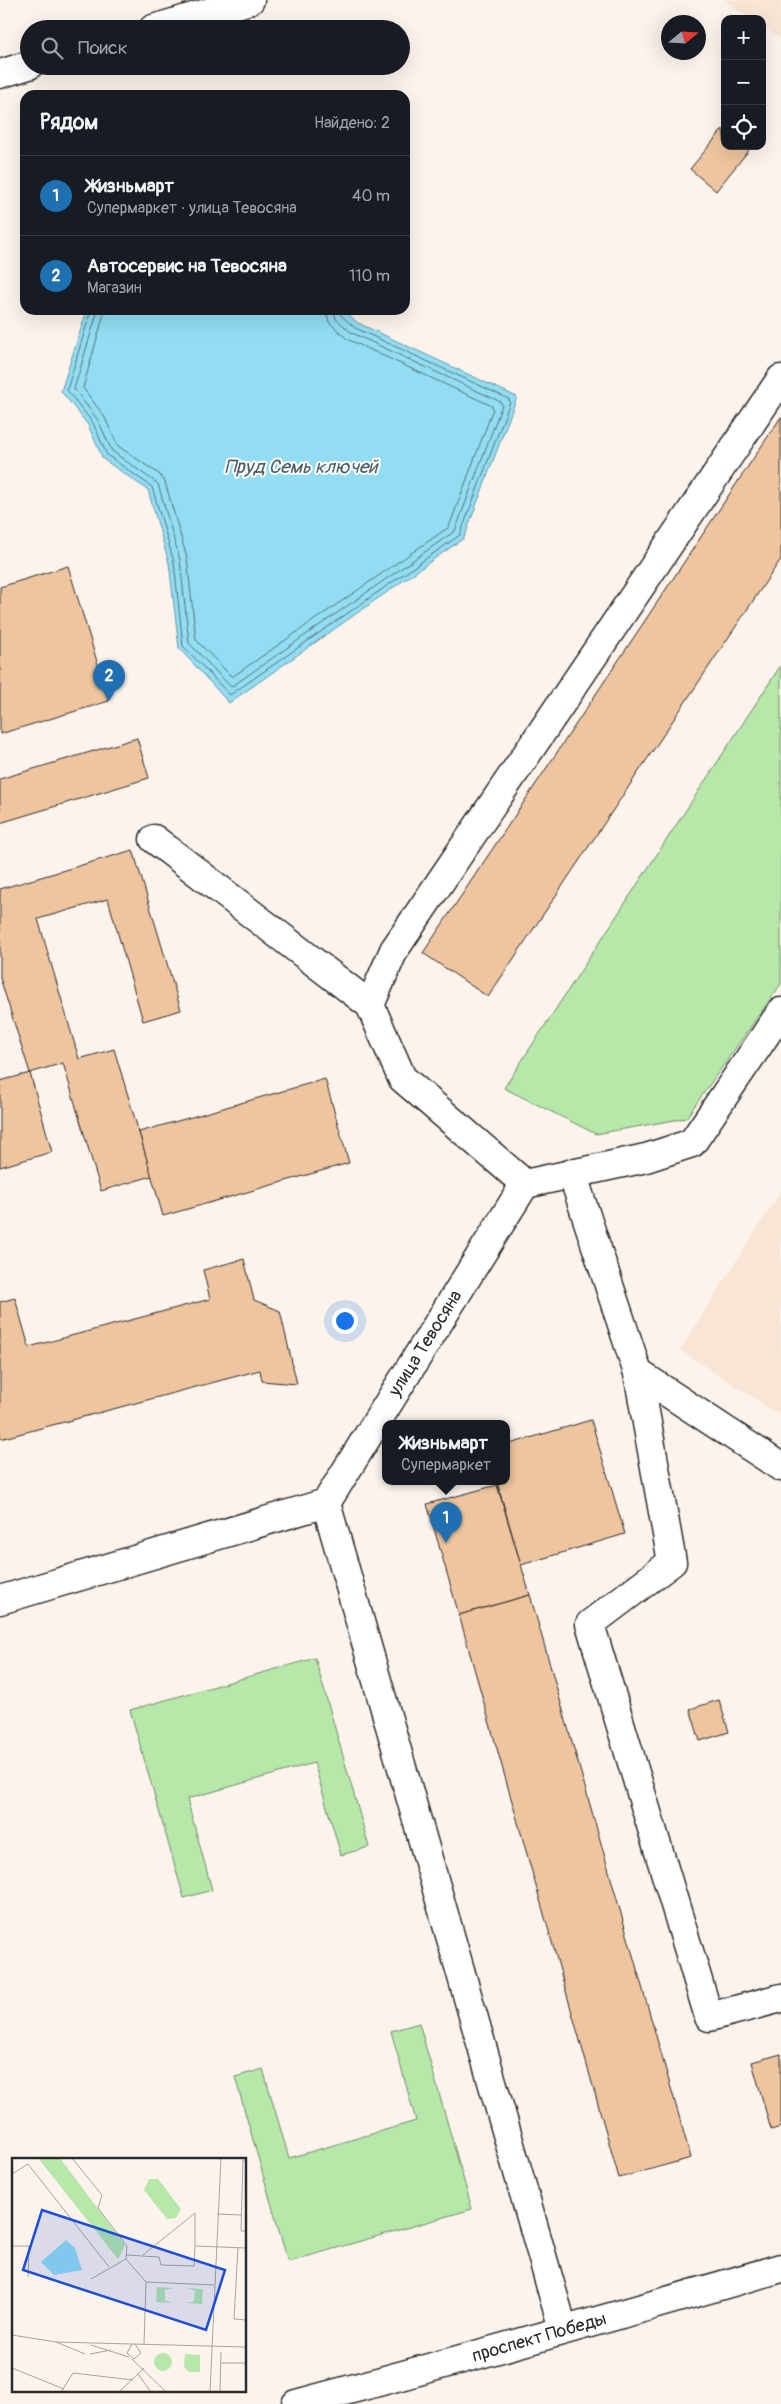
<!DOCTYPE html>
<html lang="ru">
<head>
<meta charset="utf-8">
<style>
	body { margin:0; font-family:Pangolin,sans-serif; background:#20242c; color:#f1f3f6 }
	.controls { position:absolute; right:15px; top:15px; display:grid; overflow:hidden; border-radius:10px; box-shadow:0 5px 20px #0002 }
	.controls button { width:45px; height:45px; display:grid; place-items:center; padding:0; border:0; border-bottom:1px solid #363941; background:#171b24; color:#f1f3f6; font:25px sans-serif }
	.compass { position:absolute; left:661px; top:15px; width:45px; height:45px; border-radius:50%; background:#171b24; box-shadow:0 5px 20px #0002; rotate:72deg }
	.you { position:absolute; left:344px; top:1320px; width:18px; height:18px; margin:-12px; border:4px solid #fff; border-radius:50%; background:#1a73e8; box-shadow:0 0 0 8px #1a73e833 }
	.badge { display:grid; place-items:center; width:32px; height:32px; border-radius:50%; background:#1f6fb2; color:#fff; font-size:16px; font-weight:700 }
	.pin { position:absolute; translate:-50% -41px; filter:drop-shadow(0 1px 2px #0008) }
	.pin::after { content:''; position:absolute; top:26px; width:18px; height:15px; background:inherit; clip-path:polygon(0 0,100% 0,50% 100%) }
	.popup { position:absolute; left:382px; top:1420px; width:128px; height:65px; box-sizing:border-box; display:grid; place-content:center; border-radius:10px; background:#171b24; filter:drop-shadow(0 1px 4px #0005); font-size:16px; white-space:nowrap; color:#9ea1a6 }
	.popup b { font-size:19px; color:#f1f3f6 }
	.popup::after { content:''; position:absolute; left:50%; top:100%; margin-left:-10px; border:10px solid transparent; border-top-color:#171b24 }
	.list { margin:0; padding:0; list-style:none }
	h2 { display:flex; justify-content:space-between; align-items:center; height:65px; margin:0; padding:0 20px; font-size:21px }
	h2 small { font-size:16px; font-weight:400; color:#9ea1a6 }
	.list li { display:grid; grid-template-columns:32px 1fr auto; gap:15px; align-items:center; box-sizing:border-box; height:80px; padding:0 20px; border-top:1px solid #363941 }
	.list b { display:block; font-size:19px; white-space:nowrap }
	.list p { margin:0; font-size:16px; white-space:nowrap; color:#9ea1a6 }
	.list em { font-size:16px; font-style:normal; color:#9ea1a6 }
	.icon { flex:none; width:28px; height:28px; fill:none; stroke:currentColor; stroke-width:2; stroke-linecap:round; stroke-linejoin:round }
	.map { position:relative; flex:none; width:781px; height:2404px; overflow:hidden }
	.search { position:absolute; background:#171b24; box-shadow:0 5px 20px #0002; left:20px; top:20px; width:390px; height:55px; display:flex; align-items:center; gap:12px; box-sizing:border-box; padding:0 18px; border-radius:28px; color:#9ea1a6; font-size:19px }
	.panel { position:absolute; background:#171b24; box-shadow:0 5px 20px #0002; left:20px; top:90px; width:390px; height:225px; border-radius:15px }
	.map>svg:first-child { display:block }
	.built { fill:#f8e5d5 }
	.green { fill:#b5e8a9; stroke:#708a6a }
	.water { fill:#92ddf3; stroke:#6996a3 }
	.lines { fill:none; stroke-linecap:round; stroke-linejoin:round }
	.shore { stroke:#54727b; stroke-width:1 }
	.building { fill:#eec59e; stroke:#2b2b2b }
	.minor-casing { stroke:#2b2b2b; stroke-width:31 }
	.major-casing { stroke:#2b2b2b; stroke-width:31 }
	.minor { stroke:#fff; stroke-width:28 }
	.major { stroke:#fff; stroke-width:28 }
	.labels { text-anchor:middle; stroke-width:4; stroke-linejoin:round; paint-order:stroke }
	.street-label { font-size:18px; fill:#2b2b2b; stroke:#fff }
	.water-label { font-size:19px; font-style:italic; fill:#4a6067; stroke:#fff }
	.inset-road { fill:none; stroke:#a8a39f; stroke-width:1 }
	.view { fill:#1d4ed8; fill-opacity:0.15; stroke:#1d4ed8; stroke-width:2.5 }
	.inset-edge { fill:none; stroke:#2b2b2b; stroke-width:2.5 }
</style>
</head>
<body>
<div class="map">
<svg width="781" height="2404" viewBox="0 0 781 2404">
	<rect width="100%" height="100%" fill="#fcf3ec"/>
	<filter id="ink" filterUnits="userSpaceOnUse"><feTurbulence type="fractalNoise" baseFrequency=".02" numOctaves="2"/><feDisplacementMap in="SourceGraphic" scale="10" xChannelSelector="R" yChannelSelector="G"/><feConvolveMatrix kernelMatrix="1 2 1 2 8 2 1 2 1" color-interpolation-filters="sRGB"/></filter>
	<g filter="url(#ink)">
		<g class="built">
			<path d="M724,0H781V39L762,26V19H751Z"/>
			<path d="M781,1191V1416L680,1350Z"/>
		</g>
		<g class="green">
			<path d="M781,665V984L686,1118L596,1134L504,1088Z"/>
			<path d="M315,1658L369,1847L341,1855L314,1763L187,1799L212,1890L184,1898L130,1710Z"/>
			<path d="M419,2023L472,2209L288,2262L235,2077L263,2069L289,2158L416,2121L391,2031Z"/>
		</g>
		<path class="water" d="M87,310H343L358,323L517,397L464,538L229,703L179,648L169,563L148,490L103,459L88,425L61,391Z"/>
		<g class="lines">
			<g class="shore">
				<path d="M91,310L67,390L93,423L107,455L152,487L174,562L183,646L230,695L460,535L510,402L509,399L355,328L341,315L340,310"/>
				<path d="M98,310L74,389L98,420L112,451L158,484L180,560L189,643L231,687L455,531L502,405L501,402L352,333L336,319L334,310"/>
				<path d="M105,310L83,388L104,416L118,446L159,474L165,482L187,558L196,640L232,677L449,527L493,409L492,406L347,339L329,322L326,310"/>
			</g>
		</g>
		<g class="building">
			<path d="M723,129L725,146H745L749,150L716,191L690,169Z"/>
			<path d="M781,417V559L488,997L423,953Z"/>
			<path d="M68,566L109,701L0,734V587Z"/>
			<path d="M137,738L149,778L0,823V779Z"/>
			<path d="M133,850L181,1010L143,1021L108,899L38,919L79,1059L114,1049L152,1176L101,1191L63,1063L30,1073L0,978V889Z"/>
			<path d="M30,1073L52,1152L0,1167V1081Z"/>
			<path d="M325,1079L349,1163L163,1216L139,1132Z"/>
			<path d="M244,1259L254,1300L280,1311L297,1384L262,1381L260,1370L0,1439V1302L15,1298L29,1347L210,1299L203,1270Z"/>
			<path d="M591,1420L625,1534L521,1565L497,1482H506V1445Z"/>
			<path d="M497,1485L530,1595L459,1615L427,1504Z"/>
			<path d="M530,1595L691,2158L619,2178L459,1615Z"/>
			<path d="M719,1700L729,1732L700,1741L690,1709Z"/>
			<path d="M781,2054V2127L771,2130L752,2062Z"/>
		</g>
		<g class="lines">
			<g class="minor-casing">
				<g id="minor">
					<path d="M153,29L250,0"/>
					<path d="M0,74L29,65"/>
					<path d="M154,839L370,1005L402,1078L525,1184"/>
					<path d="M370,1005L394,950L781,379"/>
					<path d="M572,1173L638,1373L672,1562L590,1624L709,2017L781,1998"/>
					<path d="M525,1184L646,1158L692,1143L781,1012"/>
					<path d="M638,1373L781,1467"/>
					<path d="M326,1503L563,2329"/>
					<path d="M326,1503L525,1184"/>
					<path d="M0,1600L326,1503"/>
				</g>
			</g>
			<g class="major-casing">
				<path id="major" d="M296,2404C458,2361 620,2315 781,2268"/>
			</g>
			<use href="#minor" class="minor"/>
			<use href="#major" class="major"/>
		</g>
	</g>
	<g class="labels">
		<g class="street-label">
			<text transform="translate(425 1343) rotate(-58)" y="6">улица Тевосяна</text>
			<text transform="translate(539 2337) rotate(-16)" y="6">проспект Победы</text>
		</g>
		<g class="water-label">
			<text x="301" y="473">Пруд Семь ключей</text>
		</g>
	</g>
	<g transform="translate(12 2158)">
		<rect width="234" height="234" fill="#fcf3ec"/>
		<path d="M26,0H48L113,87L106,101ZM137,21H146L169,51L164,60L155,61L132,32ZM145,129L161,130L153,132V142L160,145L144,144ZM175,130L191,131L190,146L175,145L182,143L183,133ZM142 204a9 9 0 1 1 18 0a9 9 0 1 1-18 0ZM173,196L188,197V214H177L172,209Z" fill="#b5e8a9"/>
		<path d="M54,82L63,90L70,112L42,117L29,104Z" fill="#92ddf3"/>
		<path class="inset-road" d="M60,0L90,37L86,50L115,88L114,101M234,2H231L229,73H234M0,16L16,6L97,109M205,56L229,57M0,88H17L16,119M226,89L222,161L234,162M114,97L147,99L149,107L182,108L183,88L234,90M131,97L183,55V88M114,101L134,124M79,121L114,101M134,124L202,127M0,177L44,184L234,189M44,184L73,196M120,186L115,195L122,201L129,195L123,186M132,186L134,124M79,187L117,199M78,196L99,192M120,201L154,234M209,205H234M0,210L52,231M126,216L139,234M49,234L61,215L121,222M107,234L132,210M198,234L209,0M208,234L209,194"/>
		<path class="view" d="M30,52L213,112L194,172L11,112Z"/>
		<rect width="234" height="234" class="inset-edge"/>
	</g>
</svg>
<div class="controls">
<button>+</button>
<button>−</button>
<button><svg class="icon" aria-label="locate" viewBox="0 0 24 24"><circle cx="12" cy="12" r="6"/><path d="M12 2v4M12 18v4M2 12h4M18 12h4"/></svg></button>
</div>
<svg class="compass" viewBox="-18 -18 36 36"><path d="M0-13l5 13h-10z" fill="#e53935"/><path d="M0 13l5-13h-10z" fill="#9ea1a6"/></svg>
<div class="you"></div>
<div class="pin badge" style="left:446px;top:1543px">1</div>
<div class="popup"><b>Жизньмарт</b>Супермаркет</div>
<div class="pin badge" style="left:109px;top:701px">2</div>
<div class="search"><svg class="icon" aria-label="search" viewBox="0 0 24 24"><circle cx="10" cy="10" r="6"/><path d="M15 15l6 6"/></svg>Поиск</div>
<section class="panel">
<h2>Рядом<small>Найдено: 2</small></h2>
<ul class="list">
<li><span class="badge">1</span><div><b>Жизньмарт</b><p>Супермаркет · улица Тевосяна</p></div><em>40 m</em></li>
<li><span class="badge">2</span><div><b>Автосервис на Тевосяна</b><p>Магазин</p></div><em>110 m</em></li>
</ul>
</section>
</div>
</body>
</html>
